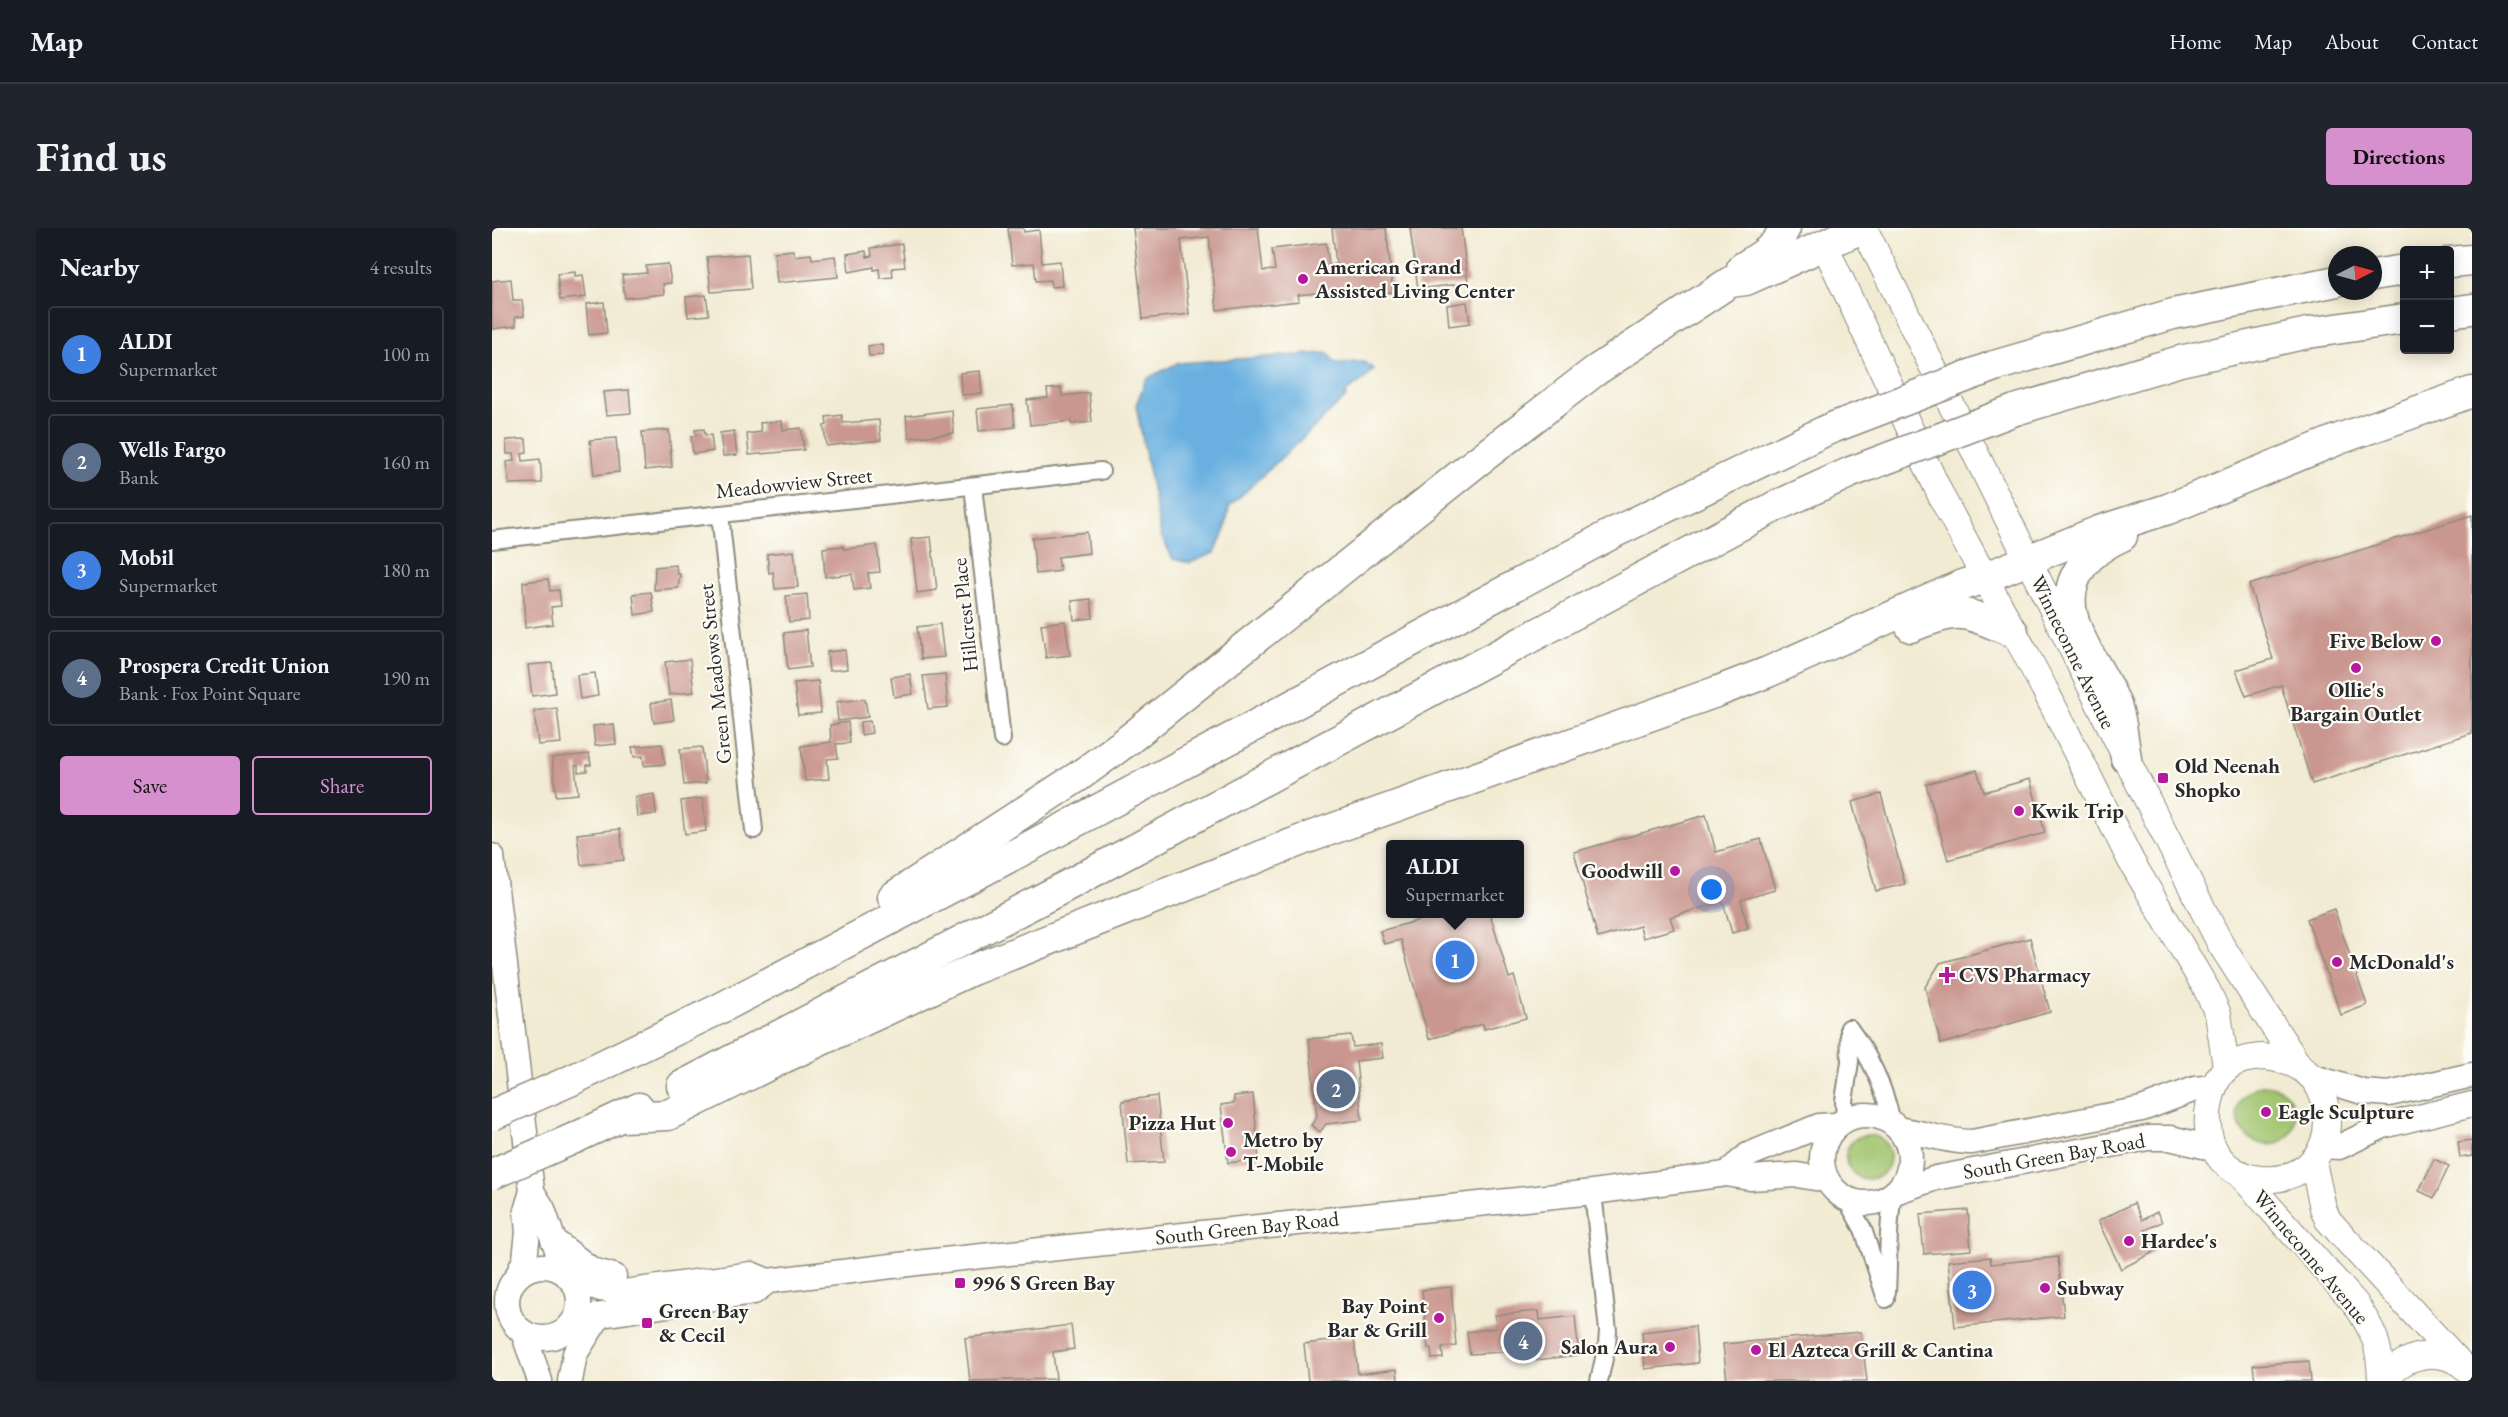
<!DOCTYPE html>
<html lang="en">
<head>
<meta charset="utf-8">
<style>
	body { margin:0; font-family:"EB Garamond",serif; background:#20242c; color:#f1f3f6 }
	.controls { position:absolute; right:18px; top:18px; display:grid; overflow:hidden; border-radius:6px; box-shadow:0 3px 15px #0003 }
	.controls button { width:54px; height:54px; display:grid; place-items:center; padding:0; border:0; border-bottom:2px solid #363941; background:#171b24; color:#f1f3f6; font:30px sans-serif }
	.compass { position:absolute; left:1836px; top:18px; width:54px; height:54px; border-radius:50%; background:#171b24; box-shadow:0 3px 15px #0003; rotate:84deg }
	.you { position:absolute; left:1220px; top:662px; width:21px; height:21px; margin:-15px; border:4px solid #fff; border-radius:50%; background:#1a73e8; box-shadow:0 0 0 9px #1a73e833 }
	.badge { display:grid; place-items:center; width:39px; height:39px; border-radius:50%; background:#d690ce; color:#fff; font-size:20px; font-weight:700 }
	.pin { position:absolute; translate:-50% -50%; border:3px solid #fff; box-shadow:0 2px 6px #0006 }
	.popup { position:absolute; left:894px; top:612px; width:138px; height:78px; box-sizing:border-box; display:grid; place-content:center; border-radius:6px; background:#171b24; filter:drop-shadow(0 2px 4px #0005); font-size:20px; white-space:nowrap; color:#9ea1a6 }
	.popup b { font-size:22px; color:#f1f3f6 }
	.popup::after { content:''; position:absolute; left:50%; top:100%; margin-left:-12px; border:12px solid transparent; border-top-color:#171b24 }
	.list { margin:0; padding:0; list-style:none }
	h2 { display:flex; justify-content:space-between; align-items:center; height:78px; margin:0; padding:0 24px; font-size:26px }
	h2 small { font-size:20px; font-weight:400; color:#9ea1a6 }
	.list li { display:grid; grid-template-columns:39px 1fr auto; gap:18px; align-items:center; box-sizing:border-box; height:96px; margin:0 12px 12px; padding:0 12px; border:2px solid #363941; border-radius:6px }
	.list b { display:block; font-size:22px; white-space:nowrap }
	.list p { margin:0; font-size:20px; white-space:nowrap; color:#9ea1a6 }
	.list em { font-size:20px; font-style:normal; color:#9ea1a6 }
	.actions { display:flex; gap:12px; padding:18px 24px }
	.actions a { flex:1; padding:14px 0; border:2px solid #d690ce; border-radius:6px; text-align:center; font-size:21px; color:#d690ce }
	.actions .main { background:#d690ce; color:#111 }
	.map { position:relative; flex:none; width:1980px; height:1153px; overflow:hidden; border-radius:6px }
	header { display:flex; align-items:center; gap:36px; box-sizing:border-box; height:84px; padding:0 30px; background:#171b24; border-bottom:2px solid #363941 }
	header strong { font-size:28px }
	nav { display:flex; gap:33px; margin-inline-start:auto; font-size:21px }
	.intro { display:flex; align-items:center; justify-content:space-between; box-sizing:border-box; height:144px; padding:0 36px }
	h1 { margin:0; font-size:42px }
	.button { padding:15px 27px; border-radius:6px; background:#d690ce; color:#111; font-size:21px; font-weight:700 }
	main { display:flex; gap:36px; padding:0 36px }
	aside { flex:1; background:#171b24; border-radius:6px; box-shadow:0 3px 15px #0003 }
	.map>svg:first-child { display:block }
	.green { fill:#a2c56f; stroke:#66784d; stroke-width:1.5 }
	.water { fill:#69b0e0; stroke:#4a6e86; stroke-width:1.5 }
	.building { fill:#c9978f }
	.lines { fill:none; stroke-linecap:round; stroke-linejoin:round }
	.street-casing { stroke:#8e8b7f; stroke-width:20 }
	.secondary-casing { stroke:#8e8b7f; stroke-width:27 }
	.primary-casing { stroke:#8e8b7f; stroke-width:28 }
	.highway-casing { stroke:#8e8b7f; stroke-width:33 }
	.street { stroke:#fff; stroke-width:16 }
	.secondary { stroke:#fff; stroke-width:24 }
	.primary { stroke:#fff; stroke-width:26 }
	.highway { stroke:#fff; stroke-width:30 }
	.highway-bridge-casing { stroke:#8e8b7f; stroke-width:33; stroke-linecap:butt }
	.highway-bridge { stroke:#fff; stroke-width:30 }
	.poi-dot { fill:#b5179e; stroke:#fdfcf7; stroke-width:2 }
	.labels { text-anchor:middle; stroke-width:4.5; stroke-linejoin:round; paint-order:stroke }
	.poi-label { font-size:21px; font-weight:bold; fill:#2b2b2b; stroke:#fdfcf7; text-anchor:start }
	.street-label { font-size:21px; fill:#2b2b2b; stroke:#fdfcf7 }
</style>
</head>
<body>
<header>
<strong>Map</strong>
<nav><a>Home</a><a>Map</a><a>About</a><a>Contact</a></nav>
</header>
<div class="intro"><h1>Find us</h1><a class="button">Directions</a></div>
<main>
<aside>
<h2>Nearby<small>4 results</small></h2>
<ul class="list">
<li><span class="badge" style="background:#3f7fe0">1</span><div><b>ALDI</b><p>Supermarket</p></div><em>100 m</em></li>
<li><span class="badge" style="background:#5c6f8a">2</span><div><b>Wells Fargo</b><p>Bank</p></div><em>160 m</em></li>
<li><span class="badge" style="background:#3f7fe0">3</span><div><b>Mobil</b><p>Supermarket</p></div><em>180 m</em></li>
<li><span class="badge" style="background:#5c6f8a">4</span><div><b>Prospera Credit Union</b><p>Bank · Fox Point Square</p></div><em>190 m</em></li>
</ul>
<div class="actions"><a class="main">Save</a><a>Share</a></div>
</aside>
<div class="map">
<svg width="1980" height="1153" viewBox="0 0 1980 1153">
	<rect width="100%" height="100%" fill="#fdfcf7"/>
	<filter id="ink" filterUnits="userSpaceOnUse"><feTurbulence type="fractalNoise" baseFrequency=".0167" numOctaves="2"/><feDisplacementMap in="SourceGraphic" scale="12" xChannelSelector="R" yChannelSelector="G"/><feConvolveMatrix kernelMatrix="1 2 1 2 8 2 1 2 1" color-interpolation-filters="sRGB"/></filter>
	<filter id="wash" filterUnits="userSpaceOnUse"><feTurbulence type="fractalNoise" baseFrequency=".008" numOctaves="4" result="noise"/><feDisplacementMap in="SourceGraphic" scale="24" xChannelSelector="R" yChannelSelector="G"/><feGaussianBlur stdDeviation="1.35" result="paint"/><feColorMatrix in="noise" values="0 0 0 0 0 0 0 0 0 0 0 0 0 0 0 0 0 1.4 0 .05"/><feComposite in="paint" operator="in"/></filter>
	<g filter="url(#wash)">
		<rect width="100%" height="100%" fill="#f2ebd3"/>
		<g class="green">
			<path d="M1769,857C1817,856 1811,924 1771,916C1760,914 1751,906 1747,896C1740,877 1752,863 1769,857Z"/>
			<circle cx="1376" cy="929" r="22"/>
		</g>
		<path class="water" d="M836,125L843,135L872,134L882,141L874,150L855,163L853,170L737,279L733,302L722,325L698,335L681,331L669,307L644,177L654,151L686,135Z"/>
		<g id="blocks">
			<g class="building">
				<path d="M516,0H531L532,4L547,2L550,35L568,33L570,58L559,59L558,52L544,53L542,35L520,37Z"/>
				<path d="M641,0H766L771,43L783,42L780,21L834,15L837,37L844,36L840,0H894L901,64L870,67L869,60L806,67L807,73L725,82L717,9L689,12L697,86L651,91Z"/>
				<path d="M918,0H969L976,55L926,61Z"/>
				<path d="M410,16L413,39L400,40L401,49L388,50L387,41L382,42V39L357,44L355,26L374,23L375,29L380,28L379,20Z"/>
				<path d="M301,22L302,28L319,26L320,31L343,28L346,49L285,55L282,24Z"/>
				<path d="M256,26L259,61L219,64L215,29Z"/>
				<path d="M176,36L179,55L171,56L172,66L133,70L130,47L155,45L154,38Z"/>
				<path d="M83,44V48L91,47L94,69L68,72L65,46Z"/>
				<path d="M19,51L21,72H30L32,88L23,89L24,98L0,101V53Z"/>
				<path d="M214,67L217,87L196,89L194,69Z"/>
				<path d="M112,74L115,105L97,107L94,76Z"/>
				<path d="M975,74L978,95L957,98L955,77Z"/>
				<path d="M390,116L391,127L377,128L376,118Z"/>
				<path d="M488,143L490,165L469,167L468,145Z"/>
				<path d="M569,160L570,168L597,165L600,194L579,196V193L538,197L535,172L556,170L555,161Z"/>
				<path d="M137,162L139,185L114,187L111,164Z"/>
				<path d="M521,177L523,199L487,203L485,181Z"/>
				<path d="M460,182L462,205L417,210L414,188Z"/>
				<path d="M350,187L351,195L387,192L389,212L334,218L332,198L335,197L334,189Z"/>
				<path d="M290,193L291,202L309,200L312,222L257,227L255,206L269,204L268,195Z"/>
				<path d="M212,201L213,207H219L221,223L201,226L199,209L204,208L203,202Z"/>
				<path d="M177,202L180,239L153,242L150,204Z"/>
				<path d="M242,203L245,227L231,228L228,205Z"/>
				<path d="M124,210L127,244L102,247L98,212Z"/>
				<path d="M34,211L35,225L30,226L31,233L48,231L50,255L17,256L14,234L22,233L21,226H15L14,212Z"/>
				<path d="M1980,287V505L1820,556L1789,457L1754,468L1744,442L1781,431L1757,357Z"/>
				<path d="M595,304L597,325L566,329L568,343L544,346L540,310Z"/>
				<path d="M439,309L445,362L425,365L419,311Z"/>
				<path d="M385,317L388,344L376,345L378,360L362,362L360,346L333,349L331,320L351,318L352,321Z"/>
				<path d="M302,323L306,359L283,361L281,344L277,345L275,326Z"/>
				<path d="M184,337L185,346H188L186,360L162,362L163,339Z"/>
				<path d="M56,351L58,363L67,362L69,378L59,379L61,396L33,400L31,354Z"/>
				<path d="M159,364L162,384L143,387L141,366Z"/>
				<path d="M315,366L317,392L297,394L294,368Z"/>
				<path d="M599,371L601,390L582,392L580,373Z"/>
				<path d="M573,393L578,427L554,430L549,396Z"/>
				<path d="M448,396L452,429L429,431L425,399Z"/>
				<path d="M314,402L318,439L296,442L292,405Z"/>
				<path d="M353,422L355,441L337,443L335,424Z"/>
				<path d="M198,431L202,464L177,467L173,434Z"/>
				<path d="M60,435L63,465L40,468L36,437Z"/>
				<path d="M103,445L106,468L88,471L85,447Z"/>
				<path d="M418,446L421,466L402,469L399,449Z"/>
				<path d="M453,446L456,479L436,481L431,448Z"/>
				<path d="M326,453L329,485L306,487L302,455Z"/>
				<path d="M373,471L376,489L346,493L344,474Z"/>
				<path d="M179,472L182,492L162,495L159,475Z"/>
				<path d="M65,480L69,515L46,517L42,483Z"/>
				<path d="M378,493L380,505L369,507L368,494Z"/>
				<path d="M356,494L358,515L344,516L346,530L335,531L337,551L313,553L309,518L339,514L338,497Z"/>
				<path d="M122,496L124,516L103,518L101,498Z"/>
				<path d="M170,516L173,536L152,538L151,528L142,529L140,519Z"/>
				<path d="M210,519L214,555L192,557L188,521Z"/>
				<path d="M97,526L99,537H95V543L86,544V537L83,538L86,566L64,568L60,530Z"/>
				<path d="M1485,542L1492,564L1538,551L1553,605L1456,632L1434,556Z"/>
				<path d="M162,566L164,586L145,588L143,569Z"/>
				<path d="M1389,566L1413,656L1384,663L1360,574Z"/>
				<path d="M211,570L214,603L193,606L189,573Z"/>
				<path d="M1214,587L1224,624L1269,611L1283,662L1249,672L1256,700L1240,705L1231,674L1178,689L1182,701L1151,710L1148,698L1106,710L1082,624Z"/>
				<path d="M128,601L132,632L89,637L85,606Z"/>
				<path d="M1842,681L1875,777L1849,787L1815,691Z"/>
				<path d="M950,686H998L1017,750L1022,748L1034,790L992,801L991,796L937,811L909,712L892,716L888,703Z"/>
				<path d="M1538,710L1558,784L1449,816L1433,759L1448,735Z"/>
				<path d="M859,807L861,819L889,816L891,830L864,833L870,892L834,896L828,904L819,897L825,889L817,811Z"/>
				<path d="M761,866L767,931L736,935L729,877L742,875V868Z"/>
				<path d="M665,868L672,934L636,936L630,873Z"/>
				<path d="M1980,912V928L1968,930L1966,914Z"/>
				<path d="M1942,931L1957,938L1942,970L1927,963Z"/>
				<path d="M1642,975L1650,992L1665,984L1670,994L1653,1002L1664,1023L1629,1041L1606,993Z"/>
				<path d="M1476,982L1479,1022L1432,1026L1428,986Z"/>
				<path d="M1498,1029L1499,1036L1566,1029L1572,1088L1463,1099L1456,1033Z"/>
				<path d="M959,1059L964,1118L950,1119L951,1130L940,1131L939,1120H936L930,1062Z"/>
				<path d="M1047,1083L1048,1092L1083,1088L1087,1127L1044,1132L1043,1122L978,1126L975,1104L1004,1100L1003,1087Z"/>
				<path d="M579,1097L582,1121L561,1124L564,1151L478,1153L473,1110Z"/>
				<path d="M1203,1098L1206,1135L1153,1141L1150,1104Z"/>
				<path d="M1369,1104L1375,1153H1235L1231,1116Z"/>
				<path d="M862,1110L866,1146L905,1141L906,1153H816L812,1116Z"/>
				<path d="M1817,1133L1819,1153H1763L1761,1137Z"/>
			</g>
		</g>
	</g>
	<g filter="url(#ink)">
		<use href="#blocks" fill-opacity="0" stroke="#8e8b7f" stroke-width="1.5"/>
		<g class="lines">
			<g class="street-casing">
				<g id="street">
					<path d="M481,258L510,511"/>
					<path d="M228,286L262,602"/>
					<path d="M0,312L609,243"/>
					<path d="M1357,800C1378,828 1393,861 1400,895"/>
					<path d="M1353,892L1352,873L1358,834L1357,800"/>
					<path d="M1101,964L1116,1103L1115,1117L1107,1153"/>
					<path d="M1354,971L1371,1001L1394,1071"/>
					<path d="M1395,1064C1397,1031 1395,999 1401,967"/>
				</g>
			</g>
			<g class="secondary-casing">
				<g id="secondary">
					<path d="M0,628L40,963L34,983L36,1004L33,1031L25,1049"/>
					<path d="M1818,848L1871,864L1897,866L1980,847"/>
					<circle cx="1374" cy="931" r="44"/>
					<path d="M1409,902C1433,905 1456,914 1480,914L1650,881L1703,861L1721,859"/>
					<path d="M1831,918L1847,919L1891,898L1980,876"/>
					<path d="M1234,946L1256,927L1327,898L1344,897"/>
					<path d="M40,963L51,981L66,1025"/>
					<path d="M1406,963L1444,950L1656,910H1678L1720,920"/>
					<path d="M61,1012L100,1042L122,1048"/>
					<circle cx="51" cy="1074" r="36"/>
					<path d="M77,1050L108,1061L132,1064L259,1046L276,1053L433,1034L1101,964L1234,946L1258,950L1305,947L1335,952"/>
					<path d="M83,1091L262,1064L276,1053"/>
					<path d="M31,1104L48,1153"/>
					<path d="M78,1153L83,1126L107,1088"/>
				</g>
			</g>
			<g class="primary-casing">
				<g id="primary">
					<path d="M1372,0L1634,530L1729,717L1807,838"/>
					<path d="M1333,18L1450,270L1552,460L1639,633L1715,762L1726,786L1734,839"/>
					<path d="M1771,829C1797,831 1823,842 1831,869C1862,975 1695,981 1718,873C1725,841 1739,831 1771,829Z"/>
					<path d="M1821,934L1831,980L1836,992L1967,1134"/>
					<path d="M1747,945L1863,1075C1883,1105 1888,1117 1889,1153"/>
					<path d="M1892,1153C1913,1122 1957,1117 1980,1147"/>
				</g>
			</g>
			<g class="highway-casing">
				<g id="highway">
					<path d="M1958,34L1980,32"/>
					<path d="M1250,40C1268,29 1284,20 1293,0"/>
					<path d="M1881,47L1912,42"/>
					<path d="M1958,84L1980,81"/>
					<path d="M1502,138L1681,86L1845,53"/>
					<path d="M1523,182L1688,133L1816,105L1912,91"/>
					<path d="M1630,308C1614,315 1601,323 1590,338C1555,385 1609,435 1625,480C1630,495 1631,514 1634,530"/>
					<path d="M1419,399C1470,378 1472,384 1521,404"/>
					<path d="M401,669L587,548L635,513L982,236L1103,143L1238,54L1254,52L1370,0"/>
					<path d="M80,852L227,781L529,623L1123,304L1337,201"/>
					<path d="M190,858L565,663L1282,279L1359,244"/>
					<path d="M130,889L176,887L291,830L480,742L815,610L1224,464L1276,444L1468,358L1492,350L1607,303L1676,281L1847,211L1980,164"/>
					<path d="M85,909L147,880"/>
				</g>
			</g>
			<use href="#street" class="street"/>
			<use href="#secondary" class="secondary"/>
			<use href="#primary" class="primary"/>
			<use href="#highway" class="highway"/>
			<g class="highway-bridge-casing">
				<g id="highway-bridge">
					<path d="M1337,201L1502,138"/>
					<path d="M1359,244L1523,182"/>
					<path d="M0,887L80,852"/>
					<path d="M0,946L85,909"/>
				</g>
			</g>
			<use href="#highway-bridge" class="highway-bridge"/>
		</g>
	</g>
	<g class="poi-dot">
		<circle cx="811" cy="51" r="6"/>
		<circle cx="1944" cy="413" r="6"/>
		<circle cx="1864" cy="440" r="6"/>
		<rect x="1665" y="544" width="12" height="12" rx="3"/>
		<circle cx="1527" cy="583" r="6"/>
		<circle cx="1183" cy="643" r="6"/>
		<circle cx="1845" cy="734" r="6"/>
		<path d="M1452 738h6v6h6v6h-6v6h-6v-6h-6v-6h6z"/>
		<circle cx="1774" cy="884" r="6"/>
		<circle cx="736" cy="895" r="6"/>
		<circle cx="739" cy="924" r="6"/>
		<circle cx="1637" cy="1013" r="6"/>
		<rect x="462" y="1049" width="12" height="12" rx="3"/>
		<circle cx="1553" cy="1060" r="6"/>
		<circle cx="947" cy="1090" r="6"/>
		<rect x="149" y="1089" width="12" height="12" rx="3"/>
		<circle cx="1178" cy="1119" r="6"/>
		<circle cx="1264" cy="1122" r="6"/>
	</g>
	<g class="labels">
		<g class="poi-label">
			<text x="823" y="46">American Grand<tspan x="823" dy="24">Assisted Living Center</tspan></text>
			<text x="1932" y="420" text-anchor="end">Five Below</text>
			<text x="1864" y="469" text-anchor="middle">Ollie's<tspan x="1864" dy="24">Bargain Outlet</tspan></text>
			<text x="1683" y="545">Old Neenah<tspan x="1683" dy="24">Shopko</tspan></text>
			<text x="1539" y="590">Kwik Trip</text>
			<text x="1171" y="650" text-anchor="end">Goodwill</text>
			<text x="1857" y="741">McDonald's</text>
			<text x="1467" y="754">CVS Pharmacy</text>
			<text x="1786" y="891">Eagle Sculpture</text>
			<text x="724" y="902" text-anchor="end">Pizza Hut</text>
			<text x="751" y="919">Metro by<tspan x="751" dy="24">T-Mobile</tspan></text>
			<text x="1649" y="1020">Hardee's</text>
			<text x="480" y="1062">996 S Green Bay</text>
			<text x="1565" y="1067">Subway</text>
			<text x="935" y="1085" text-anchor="end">Bay Point<tspan x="935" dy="24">Bar &amp; Grill</tspan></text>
			<text x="167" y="1090">Green Bay<tspan x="167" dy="24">&amp; Cecil</tspan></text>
			<text x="1166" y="1126" text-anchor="end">Salon Aura</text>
			<text x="1276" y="1129">El Azteca Grill &amp; Cantina</text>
		</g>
		<g class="street-label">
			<text transform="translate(302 255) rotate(-6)" y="7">Meadowview Street</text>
			<text transform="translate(473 387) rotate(-96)" y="7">Hillcrest Place</text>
			<text transform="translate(1581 424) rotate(64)" y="7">Winneconne Avenue</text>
			<text transform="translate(223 446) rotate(-96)" y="7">Green Meadows Street</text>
			<text transform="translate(1562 928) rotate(-10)" y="7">South Green Bay Road</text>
			<text transform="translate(755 1000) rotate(-6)" y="7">South Green Bay Road</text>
			<text transform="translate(1819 1029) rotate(50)" y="7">Winneconne Avenue</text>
		</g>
	</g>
</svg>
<div class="controls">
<button>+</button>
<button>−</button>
</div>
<svg class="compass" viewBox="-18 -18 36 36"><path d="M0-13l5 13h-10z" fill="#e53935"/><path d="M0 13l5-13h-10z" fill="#9ea1a6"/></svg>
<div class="you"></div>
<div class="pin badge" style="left:963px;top:732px;background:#3f7fe0">1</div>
<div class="popup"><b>ALDI</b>Supermarket</div>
<div class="pin badge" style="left:844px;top:861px;background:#5c6f8a">2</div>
<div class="pin badge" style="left:1480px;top:1062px;background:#3f7fe0">3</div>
<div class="pin badge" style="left:1031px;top:1113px;background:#5c6f8a">4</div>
</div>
</main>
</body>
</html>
